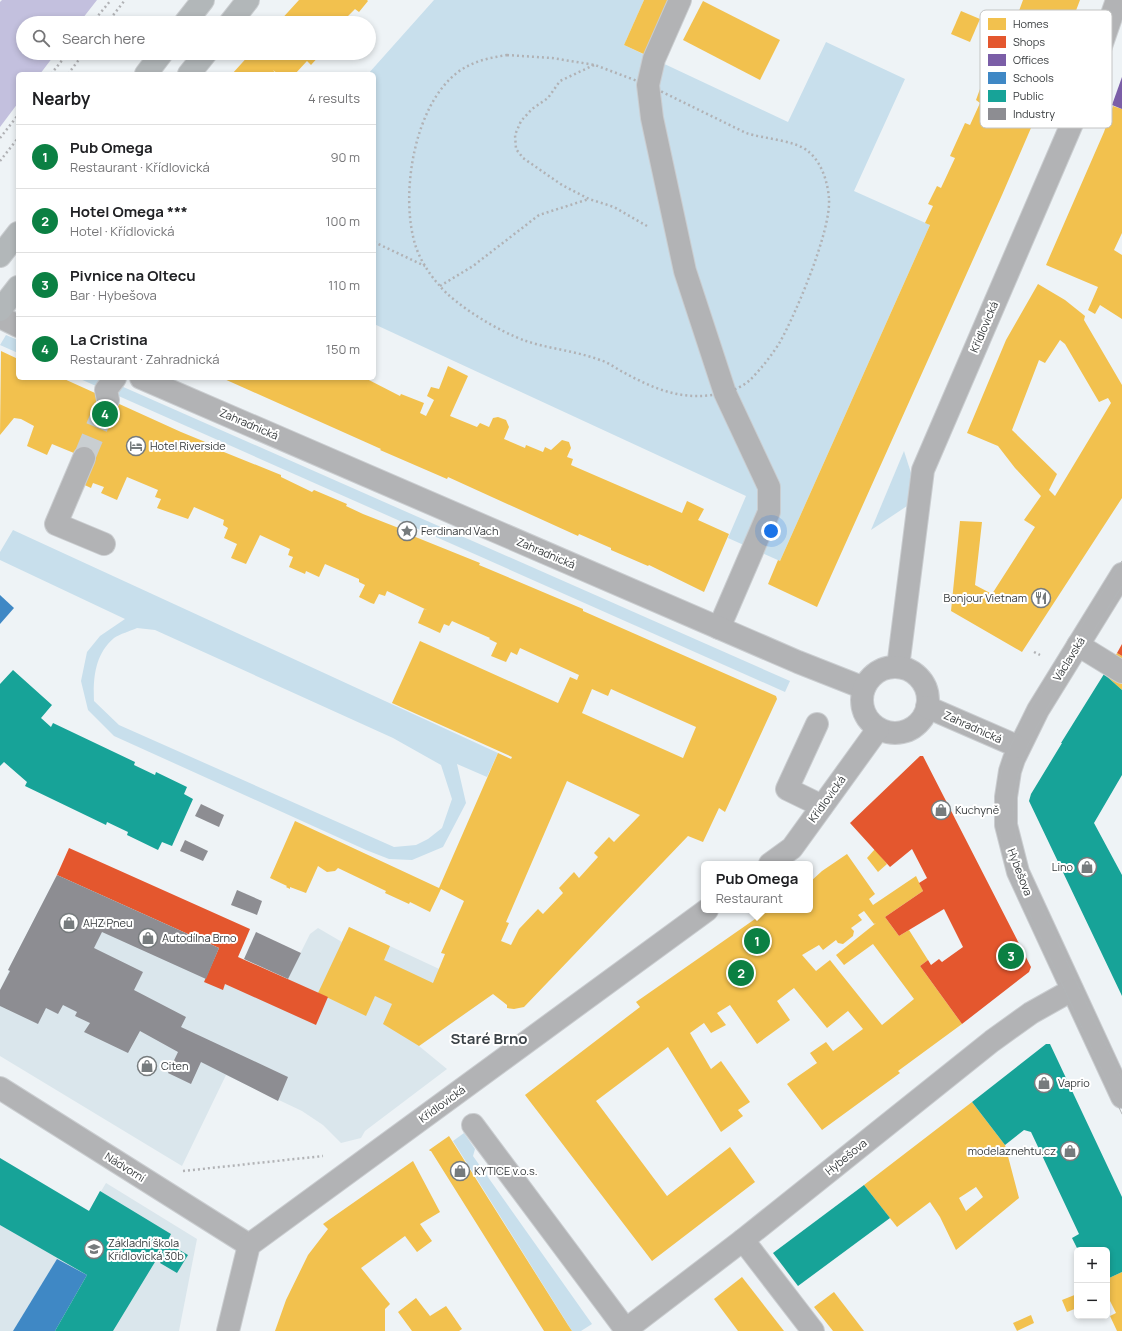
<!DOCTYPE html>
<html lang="en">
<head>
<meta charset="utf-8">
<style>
	body { margin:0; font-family:Manrope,sans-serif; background:#f2f2f2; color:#202124 }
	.controls { position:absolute; right:12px; bottom:12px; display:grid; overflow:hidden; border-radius:6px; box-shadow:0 2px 6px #0003 }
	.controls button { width:36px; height:36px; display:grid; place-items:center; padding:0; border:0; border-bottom:1px solid #e0e0e0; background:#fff; color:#202124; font:20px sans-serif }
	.you { position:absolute; left:771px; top:531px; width:14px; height:14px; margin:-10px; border:3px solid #fff; border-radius:50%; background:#1a73e8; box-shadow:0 0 0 6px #1a73e833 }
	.badge { display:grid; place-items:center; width:26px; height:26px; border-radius:50%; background:#0b8043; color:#fff; font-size:13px; font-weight:700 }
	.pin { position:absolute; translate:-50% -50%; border:2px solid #fff; box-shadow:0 1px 4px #0006 }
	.popup { position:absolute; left:701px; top:861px; width:112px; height:52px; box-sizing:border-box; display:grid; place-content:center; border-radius:6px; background:#fff; filter:drop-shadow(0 1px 3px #0005); font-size:13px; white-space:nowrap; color:#757577 }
	.popup b { font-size:15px; color:#202124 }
	.popup::after { content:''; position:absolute; left:50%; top:100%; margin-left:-8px; border:8px solid transparent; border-top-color:#fff }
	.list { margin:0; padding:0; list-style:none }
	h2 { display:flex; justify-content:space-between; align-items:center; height:52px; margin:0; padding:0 16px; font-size:17px }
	h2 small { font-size:13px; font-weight:400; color:#757577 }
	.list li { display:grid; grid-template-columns:26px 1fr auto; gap:12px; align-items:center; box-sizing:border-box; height:64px; padding:0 16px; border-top:1px solid #e0e0e0 }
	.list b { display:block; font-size:15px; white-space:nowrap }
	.list p { margin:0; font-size:13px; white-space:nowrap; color:#757577 }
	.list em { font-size:13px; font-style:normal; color:#757577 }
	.icon { flex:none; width:22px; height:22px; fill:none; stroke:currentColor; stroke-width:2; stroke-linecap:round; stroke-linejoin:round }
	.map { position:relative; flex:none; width:1122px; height:1331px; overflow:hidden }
	.search { position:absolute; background:#fff; box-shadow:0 2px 6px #0003; left:16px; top:16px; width:360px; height:44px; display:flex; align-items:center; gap:10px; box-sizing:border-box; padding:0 14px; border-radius:22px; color:#757577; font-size:15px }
	.panel { position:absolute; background:#fff; box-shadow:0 2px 6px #0003; left:16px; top:72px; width:360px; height:308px; border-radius:6px }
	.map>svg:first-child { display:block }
	.built { fill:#dae6ec }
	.green { fill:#c8dfec; fill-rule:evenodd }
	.water { fill:#c3c0de }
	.homes { fill:#f2c14e; fill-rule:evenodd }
	.shops { fill:#e4572e }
	.offices { fill:#7b5ea7 }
	.schools { fill:#3f88c5 }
	.public { fill:#17a398 }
	.industry { fill:#8d8d92 }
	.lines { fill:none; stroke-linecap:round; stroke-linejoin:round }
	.minor-tunnel { stroke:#c9ced1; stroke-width:22; stroke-dasharray:22 11; stroke-linecap:butt }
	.minor-casing { stroke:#cacdd0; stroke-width:24 }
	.major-casing { stroke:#cacdd0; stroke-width:24 }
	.path { stroke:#b1b2b5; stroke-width:2.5; stroke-dasharray:2 3; stroke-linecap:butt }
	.minor { stroke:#b2b3b5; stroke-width:22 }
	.major { stroke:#b2b7b9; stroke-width:22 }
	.tram { stroke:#b2b5b7; stroke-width:1 }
	.labels { text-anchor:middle; stroke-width:4; stroke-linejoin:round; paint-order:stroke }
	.street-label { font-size:11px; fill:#363a3c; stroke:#fff }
	.poi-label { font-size:11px; fill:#363a3c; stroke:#fff; text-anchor:start }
	.district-label { font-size:15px; font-weight:bold; fill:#3c4348; stroke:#fff }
	.key { fill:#fff; stroke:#c3c4c4; stroke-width:1 }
	.key-label { font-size:11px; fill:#363a3c }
</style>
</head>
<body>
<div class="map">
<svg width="1122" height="1331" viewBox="0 0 1122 1331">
	<rect width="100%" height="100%" fill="#eef3f6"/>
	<g class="built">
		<path d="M57,875L287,980L310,934L318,928L342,942L349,927L493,994L419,1046L447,1069L365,1131L361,1138L341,1143L323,1125L302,1111L226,1075L182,1166L0,1056V990L9,971L8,970Z"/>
		<path d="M0,1158L89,1211L106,1183L197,1239L179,1331H0Z"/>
	</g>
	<g class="green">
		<path d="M434,0H644L624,45L788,122L826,42L905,79L854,191L930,225L780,561L728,538L746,496L374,324V74H368Z"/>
		<path d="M6,335L18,340V353L0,345Z"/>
		<path d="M78,378H103L790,681L785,692Z"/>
		<path d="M904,451L919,498L871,530Z"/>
		<path d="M13,530L498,753L487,777L457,764L466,803L443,847L412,860L389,859L366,850L114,736L88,710L81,681L87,652L100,636L125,619L0,560V552ZM137,628L155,630L393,738L441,765L452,799L442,828L428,839L416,845L394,847L119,725L94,701C93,678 95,654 114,638C120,634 130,631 137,628Z"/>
		<path d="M464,1133L475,1149L473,1156L592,1324L581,1331H572L453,1141Z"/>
	</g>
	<path class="water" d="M2,0H97L79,23H23V53H56L40,74H18V103L0,127V2Z"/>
	<g class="homes">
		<path d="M299,0H367L368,1L359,12L355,9L341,23H278Z"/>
		<path d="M644,0H673L648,56L624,45Z"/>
		<path d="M1023,0H1080L1034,121L1002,195L817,607L768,584L778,560L780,561L930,225L925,223L933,206L928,204L937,186L941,188L955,158L950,156L965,123L970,125L980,103L976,100L993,53L1001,56L1000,50L1010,30H1012Z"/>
		<path d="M703,1L780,40L760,80L683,40Z"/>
		<path d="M961,11L980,19L970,42L951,34Z"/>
		<path d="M251,53H320L321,54L311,65L307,61L295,74H278L273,70L276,74H232Z"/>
		<path d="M1113,106L1122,109V233L1114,250L1122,255V319L1100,305L1095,314L1088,310L1098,287L1046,265L1104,132Z"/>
		<path d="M1038,284L1065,300L1085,316L1084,320L1122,385V498L1022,652L951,611L960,521L982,522L975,585L992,594L1035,527L1024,520L1041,496L1015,468L998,446L967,433L1006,340ZM1060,340L1065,344L1099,402L1108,398L1111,403L1055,496L1049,490L1057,474L1012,430L1039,360L1045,363Z"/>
		<path d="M1,351L18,359V378H62L181,432L215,446L214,448L281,475V477L312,492L314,490L347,504L346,506L363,514L414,534L413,536L480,563L479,565L583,609V611L776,696L777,699L725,812L719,808L703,842L688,836L524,1007L514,1009L507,1008V1005L493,994L419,1046L383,1024L392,1004L375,996L366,1016L318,993L349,927L390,946L384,960L433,983L445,954L441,953L464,901L441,889L430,912L410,902L409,904L385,893L386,891L338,868L335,871L327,872L318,866L306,893L290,887V889L286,887L287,886L270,878L295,821L439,888L498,753L511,759L512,757L392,703L420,641L558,703L570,677L577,680L579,675L520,648L517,655L511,652L506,662L491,656L497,643L489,639L490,638L452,621L449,626L444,624L440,633L427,627L418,623L424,609L427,610L387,591L385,596L379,594L374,604L371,603L359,597L365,585L359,582V579L325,564L319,577L306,571L305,574L289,567L293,557L288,555L290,549L260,535L246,564L231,558L237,544L224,538L228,528L223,525L224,520L194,507L188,519L157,508L161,499L155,497L158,490L127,477L117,500L101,493L104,487L93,483L91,488L76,481L86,458L52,444L47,455L27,446L34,426L21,419L14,418L0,435ZM592,689L608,696L611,689L696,727L683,758L582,713ZM567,781L640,815L614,842L609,837L594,853L598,857L579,878L574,872L559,888L563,893L543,914L538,909L519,929L511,945L501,941L509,923L506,922Z"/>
		<path d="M448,366L468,376L450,416L477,427L480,423L489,427L493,418L498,417L506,420L509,427L504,439L525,448L526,445L543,452L545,447L551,450L562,440L569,442L571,448L567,457L573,459L571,465L682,513L687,501L704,509L698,520L729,534L704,592L649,565L648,566L611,550V548L579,534L578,536L448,477L447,479L380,450L381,449L222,378H365L400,396L401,394L424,403L420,413L426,416L434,400L427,396L431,387L439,389Z"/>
		<path d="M1117,653L1122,656V690L1104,674Z"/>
		<path d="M875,849L887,864L878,872L867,858Z"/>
		<path d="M847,854L875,894L869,899L873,905L916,876L923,891L885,917L899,936L909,930L928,960L920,966L962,1024L898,1071L900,1073L822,1130L787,1084L817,1063L810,1053L826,1042L833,1051L863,1029L848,1011L827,1028L794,988L777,1001L790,1020L757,1044L730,1005L717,1013L726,1025L711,1033L704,1023L690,1033L711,1069L721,1061L750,1102L738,1110L743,1116L721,1132L668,1047L596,1101L667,1196L730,1147L755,1182L652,1261L525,1095L640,1007L636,1002L768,910H810V882L822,871ZM864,911L874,924L876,923L836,955L844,965L873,944L914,999L882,1025L830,960L816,971L802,955L819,945L823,950L836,940L838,943L843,944L853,936L854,931L851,928L862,920L858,915Z"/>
		<path d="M972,1102L1005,1145L1019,1198L956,1250L940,1217L930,1202L897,1227L864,1185ZM976,1187L983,1197L966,1211L959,1198Z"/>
		<path d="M449,1136L568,1325L572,1331H544L431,1151H430L429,1150Z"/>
		<path d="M413,1161L440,1212L420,1224L432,1241L417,1252L405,1236L361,1268L390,1304L385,1309V1331H275L286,1300L308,1255L328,1229L323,1224Z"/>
		<path d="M1122,1272V1331H1117L1110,1316L1116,1313L1107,1295V1279Z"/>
		<path d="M742,1277L784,1331H738L714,1299Z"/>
		<path d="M834,1292L864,1331H833L814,1307Z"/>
		<path d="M1077,1294V1308L1067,1312L1062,1300Z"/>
		<path d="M416,1298L430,1316L446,1306L462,1329L459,1331H412L398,1312Z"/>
		<path d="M1031,1315L1034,1323L1017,1331L1013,1323Z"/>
	</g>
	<g class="shops">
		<path d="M1122,644V656L1117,653Z"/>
		<path d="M920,756H923L1031,967L1029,972L962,1024L920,966L928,960L931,965L939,959L942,962L963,947L944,909L899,936L885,917L923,891L919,883L927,878L912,849L890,867L850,823Z"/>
		<path d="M69,848L250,929L238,957L328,997L316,1025L225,984L223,990L204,982L219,948L57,875Z"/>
	</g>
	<path class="offices" d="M1122,77V109L1112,105Z"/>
	<g class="schools">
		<path d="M0,595L14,608L0,624Z"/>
		<path d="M57,1259L87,1275L55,1331H13Z"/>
	</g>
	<g class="public">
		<path d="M13,670L52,705L41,718L51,727L53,723L135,762L134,765L155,775L156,772L187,787L184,794L193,799L172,846L162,842L158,850L127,835L128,832L107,822L106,825L25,786L27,782L4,762L0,766V684Z"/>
		<path d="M1104,674L1122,690V775L1094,823L1122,875V996L1029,801L1031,794L1062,743H1061Z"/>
		<path d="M1046,1044H1050L1122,1197V1272L1107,1279V1250H1078L1072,1238L1079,1234L1031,1132L1024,1130L1005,1145L972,1102Z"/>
		<path d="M0,1158L89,1211L100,1191L171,1234L166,1244L170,1247L171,1245L188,1255L177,1273L160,1263L162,1260L158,1257L113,1331H55L87,1275L0,1225Z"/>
		<path d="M864,1185L890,1218L798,1286L773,1253Z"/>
	</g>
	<g class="industry">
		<path d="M201,804L224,815L219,827L195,816Z"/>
		<path d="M185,840L208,851L203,861L180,851Z"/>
		<path d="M57,875L219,948L206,979L102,932L94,948L143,972L134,990L186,1017L181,1027L288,1077L278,1101L201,1062L191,1084L168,1073L178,1052L140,1031L128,1053L84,1032L90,1023L75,1016L77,1012L63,1005L58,1014L46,1008L38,1024L0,1006V990L10,971L8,970Z"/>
		<path d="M237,890L262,901L257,915L231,905Z"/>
		<path d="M256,932L301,953L288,979L244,959Z"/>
	</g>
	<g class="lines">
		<path class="minor-tunnel" d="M84,458L108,400"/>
		<g class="minor-casing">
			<g id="minor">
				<path d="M680,0L654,59L648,85L652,118L685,271L725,393L769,487V512L719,628"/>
				<path d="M0,317L18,326"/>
				<path d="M141,378L798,662L864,688"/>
				<path d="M108,400L106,390L115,378"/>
				<path d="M84,458L56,524L104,544"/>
				<path d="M1122,574L1038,710L1014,759L1010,771L1006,797V825L1018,872L1122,1097"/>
				<path d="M1078,645L1122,672"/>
				<path d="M898,667L923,470L1083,98L1117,0"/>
				<circle cx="895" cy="700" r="33"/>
				<path d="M927,707L1019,747"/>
				<path d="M817,724L787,789L822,806"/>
				<path d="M770,864L792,848L878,729"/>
				<path d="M0,1088L249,1245"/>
				<path d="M473,1125L626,1330"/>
				<path d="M743,1240L813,1331"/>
				<path d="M228,1331L249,1245L707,910"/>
				<path d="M624,1331L743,1240L992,1041L1031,1013L1072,990"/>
			</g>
		</g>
		<g class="major-casing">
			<g id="major">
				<path d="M185,23L203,0"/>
				<path d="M230,23L248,0"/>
				<path d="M146,74L162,53"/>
				<path d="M189,74L206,53"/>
				<path d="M0,256L18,233"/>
				<path d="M0,310L18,287"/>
			</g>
		</g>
		<g class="path">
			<path d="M92,23L111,0"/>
			<path d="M107,23L125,0"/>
			<path d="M507,55L552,58L595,65L648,85L746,133C764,139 796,140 809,152C822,163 828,183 829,199C831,231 796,313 780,342C772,355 761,369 750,380C737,392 715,396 697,396C669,396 645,384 621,371C614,367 607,362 600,360C576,351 550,349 526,341C500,332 456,306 439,285C429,274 419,258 415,244C400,194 414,105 458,72C473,61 489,58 507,55Z"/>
			<path d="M594,65L560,81L548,98L532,109L521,121L515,135L516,149L523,158L562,185L589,199L614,207L647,226"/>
			<path d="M51,74L68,53"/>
			<path d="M68,74L84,53"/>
			<path d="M0,138L18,115"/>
			<path d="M0,161L18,138"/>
			<path d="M374,242L425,266"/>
			<path d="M440,286L473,266L539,215L589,199"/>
			<path d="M1034,652L1040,655"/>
			<path d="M183,1171L323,1156"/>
		</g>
		<use href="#minor" class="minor"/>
		<use href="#major" class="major"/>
		<g class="tram">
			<path d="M1122,561C1097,600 1073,640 1049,680C1029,712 1005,746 999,784C993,817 1001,845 1012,876L1122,1114"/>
			<path d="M1122,586C1100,621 1077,656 1056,693C1039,722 1022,750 1016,784C1010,814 1016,843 1025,871L1122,1080"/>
		</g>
	</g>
	<defs>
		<g id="hotel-ring" transform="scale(1)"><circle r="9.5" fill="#fff" stroke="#767b7d" stroke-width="1.5"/><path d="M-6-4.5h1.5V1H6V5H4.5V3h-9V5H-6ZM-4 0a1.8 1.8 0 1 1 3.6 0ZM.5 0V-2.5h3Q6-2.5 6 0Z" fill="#767b7d"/></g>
		<g id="sight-ring" transform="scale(1)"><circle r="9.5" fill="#fff" stroke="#767b7d" stroke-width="1.5"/><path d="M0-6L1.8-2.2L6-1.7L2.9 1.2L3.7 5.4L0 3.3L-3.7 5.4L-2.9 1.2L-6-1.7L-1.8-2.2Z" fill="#767b7d"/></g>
		<g id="restaurant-ring" transform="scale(1)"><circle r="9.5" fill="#fff" stroke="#767b7d" stroke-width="1.5"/><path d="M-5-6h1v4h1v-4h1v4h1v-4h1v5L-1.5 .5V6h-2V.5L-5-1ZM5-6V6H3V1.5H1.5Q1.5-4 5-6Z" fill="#767b7d"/></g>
		<g id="shop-ring" transform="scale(1)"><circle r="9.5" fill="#fff" stroke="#767b7d" stroke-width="1.5"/><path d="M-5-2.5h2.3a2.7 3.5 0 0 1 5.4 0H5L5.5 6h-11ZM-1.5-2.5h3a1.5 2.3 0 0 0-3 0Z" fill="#767b7d"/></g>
		<g id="school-ring" transform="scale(1)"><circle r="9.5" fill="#fff" stroke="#767b7d" stroke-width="1.5"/><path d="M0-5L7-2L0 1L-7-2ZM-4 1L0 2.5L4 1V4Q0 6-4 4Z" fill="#767b7d"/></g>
	</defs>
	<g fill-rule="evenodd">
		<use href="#hotel-ring" x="136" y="446"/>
		<use href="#sight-ring" x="407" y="531"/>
		<use href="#restaurant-ring" x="1041" y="598"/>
		<use href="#shop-ring" x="941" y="810"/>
		<use href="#shop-ring" x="1087" y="867"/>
		<use href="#shop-ring" x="69" y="923"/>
		<use href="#shop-ring" x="148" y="938"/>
		<use href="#shop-ring" x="147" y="1066"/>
		<use href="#shop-ring" x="1044" y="1083"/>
		<use href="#shop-ring" x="1070" y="1151"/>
		<use href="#shop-ring" x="460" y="1171"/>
		<use href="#school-ring" x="94" y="1249"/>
	</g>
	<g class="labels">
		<g class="street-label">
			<text transform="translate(984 327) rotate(-67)" y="4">Křídlovická</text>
			<text transform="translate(249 424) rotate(23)" y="4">Zahradnická</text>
			<text transform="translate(546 553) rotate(23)" y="4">Zahradnická</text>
			<text transform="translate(1069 659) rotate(-58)" y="4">Václavská</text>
			<text transform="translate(973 727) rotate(24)" y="4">Zahradnická</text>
			<text transform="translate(827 799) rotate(-54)" y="4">Křídlovická</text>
			<text transform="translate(1020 872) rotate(69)" y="4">Hybešova</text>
			<text transform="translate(442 1104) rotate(-36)" y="4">Křídlovická</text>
			<text transform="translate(846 1157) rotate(-39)" y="4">Hybešova</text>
			<text transform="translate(125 1167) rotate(32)" y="4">Nádvorní</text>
		</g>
		<g class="poi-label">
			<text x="150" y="450">Hotel Riverside</text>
			<text x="421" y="535">Ferdinand Vach</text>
			<text x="1027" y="602" text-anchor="end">Bonjour Vietnam</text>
			<text x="955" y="814">Kuchyně</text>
			<text x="1073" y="871" text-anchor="end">Lino</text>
			<text x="83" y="927">AHZ Pneu</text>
			<text x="162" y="942">Autodílna Brno</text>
			<text x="161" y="1070">Citen</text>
			<text x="1058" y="1087">Vaprio</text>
			<text x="1056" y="1155" text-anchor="end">modelaznehtu.cz</text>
			<text x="474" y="1175">KYTICE v.o.s.</text>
			<text x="108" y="1247">Základní škola<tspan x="108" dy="13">Křídlovická 30b</tspan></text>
		</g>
		<g class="district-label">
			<text x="489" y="1044">Staré Brno</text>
		</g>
	</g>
	<rect x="980" y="10" width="132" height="118" rx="6" class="key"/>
	<rect x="988" y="18" width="18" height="12" fill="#f2c14e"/>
	<rect x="988" y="36" width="18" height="12" fill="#e4572e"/>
	<rect x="988" y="54" width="18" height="12" fill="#7b5ea7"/>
	<rect x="988" y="72" width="18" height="12" fill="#3f88c5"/>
	<rect x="988" y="90" width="18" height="12" fill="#17a398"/>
	<rect x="988" y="108" width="18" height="12" fill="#8d8d92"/>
	<g class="key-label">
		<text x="1013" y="28">Homes</text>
		<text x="1013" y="46">Shops</text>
		<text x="1013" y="64">Offices</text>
		<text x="1013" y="82">Schools</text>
		<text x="1013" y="100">Public</text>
		<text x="1013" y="118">Industry</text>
	</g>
</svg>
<div class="controls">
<button>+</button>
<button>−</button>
</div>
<div class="you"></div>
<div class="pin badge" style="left:757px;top:941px">1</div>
<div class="popup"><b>Pub Omega</b>Restaurant</div>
<div class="pin badge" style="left:741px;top:973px">2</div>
<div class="pin badge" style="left:1011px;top:956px">3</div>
<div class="pin badge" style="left:105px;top:414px">4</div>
<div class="search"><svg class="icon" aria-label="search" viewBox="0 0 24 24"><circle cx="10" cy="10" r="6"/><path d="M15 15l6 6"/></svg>Search here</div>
<section class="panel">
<h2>Nearby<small>4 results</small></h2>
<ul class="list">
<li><span class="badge">1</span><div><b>Pub Omega</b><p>Restaurant · Křídlovická</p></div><em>90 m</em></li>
<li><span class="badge">2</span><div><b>Hotel Omega ***</b><p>Hotel · Křídlovická</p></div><em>100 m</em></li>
<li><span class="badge">3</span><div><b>Pivnice na Oltecu</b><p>Bar · Hybešova</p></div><em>110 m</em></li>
<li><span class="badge">4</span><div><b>La Cristina</b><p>Restaurant · Zahradnická</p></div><em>150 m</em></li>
</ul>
</section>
</div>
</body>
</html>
